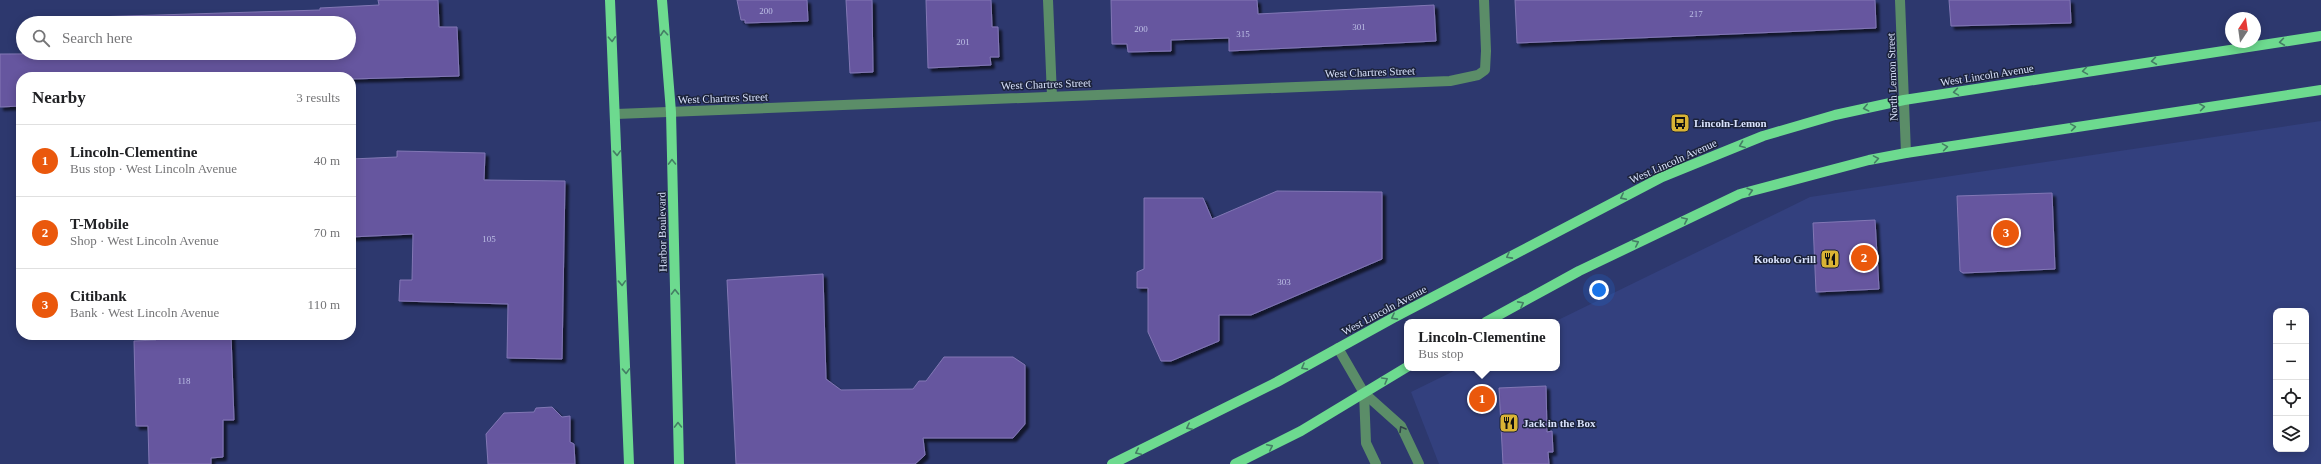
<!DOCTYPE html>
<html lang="en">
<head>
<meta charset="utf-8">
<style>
	body { margin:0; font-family:"Times New Roman",serif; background:#f6f6f6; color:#202124 }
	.controls { position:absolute; right:12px; bottom:12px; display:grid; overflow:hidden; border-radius:8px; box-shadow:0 2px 10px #0003 }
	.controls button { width:36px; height:36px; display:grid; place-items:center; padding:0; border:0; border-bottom:1px solid #e0e0e0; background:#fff; color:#202124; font:20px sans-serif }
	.compass { position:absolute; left:2225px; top:12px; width:36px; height:36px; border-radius:50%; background:#fff; box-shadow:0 2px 10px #0003; rotate:13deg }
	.you { position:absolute; left:1599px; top:290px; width:14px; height:14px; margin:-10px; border:3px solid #fff; border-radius:50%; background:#1a73e8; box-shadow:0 0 0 6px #1a73e833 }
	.badge { display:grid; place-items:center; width:26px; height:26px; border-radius:50%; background:#ea580c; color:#fff; font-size:13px; font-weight:700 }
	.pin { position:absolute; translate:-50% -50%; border:2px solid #fff; box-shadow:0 1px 4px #0006 }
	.popup { position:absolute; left:1404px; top:319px; width:156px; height:52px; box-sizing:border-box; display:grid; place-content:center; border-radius:8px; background:#fff; filter:drop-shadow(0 1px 3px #0005); font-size:13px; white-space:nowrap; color:#757577 }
	.popup b { font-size:15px; color:#202124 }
	.popup::after { content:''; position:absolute; left:50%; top:100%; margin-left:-8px; border:8px solid transparent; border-top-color:#fff }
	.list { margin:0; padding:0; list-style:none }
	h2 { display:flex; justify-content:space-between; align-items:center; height:52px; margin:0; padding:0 16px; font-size:17px }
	h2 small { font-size:13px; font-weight:400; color:#757577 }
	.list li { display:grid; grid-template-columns:26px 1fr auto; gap:12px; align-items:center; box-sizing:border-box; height:72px; padding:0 16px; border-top:1px solid #e0e0e0 }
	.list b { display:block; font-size:15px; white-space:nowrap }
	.list p { margin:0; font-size:13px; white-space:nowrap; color:#757577 }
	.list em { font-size:13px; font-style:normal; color:#757577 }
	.icon { flex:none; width:22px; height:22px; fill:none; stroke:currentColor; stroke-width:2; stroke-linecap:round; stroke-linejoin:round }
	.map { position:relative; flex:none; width:2321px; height:464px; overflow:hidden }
	.search { position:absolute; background:#fff; box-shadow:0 2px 10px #0003; left:16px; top:16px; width:340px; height:44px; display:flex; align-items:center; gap:10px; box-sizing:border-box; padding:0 14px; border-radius:22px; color:#757577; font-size:15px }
	.panel { position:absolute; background:#fff; box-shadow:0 2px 10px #0003; left:16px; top:72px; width:340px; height:268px; border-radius:16px }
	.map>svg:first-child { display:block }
	.built { fill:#33407e; fill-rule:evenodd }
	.building { fill:#66579f; stroke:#8277b5; filter:url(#shadow) }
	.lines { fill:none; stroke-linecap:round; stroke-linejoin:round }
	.minor { stroke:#5b8d68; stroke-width:10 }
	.major { stroke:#6dda8f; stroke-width:10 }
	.oneway { stroke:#447e65 }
	.oneway2 { stroke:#2f4348 }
	.labels { text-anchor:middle; stroke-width:3; stroke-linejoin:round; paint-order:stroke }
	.number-label { font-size:9px; fill:#bcbfe5 }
	.street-label { font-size:11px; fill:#d9e2fc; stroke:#1c233b }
	.poi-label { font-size:11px; font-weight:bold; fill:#d9e2fc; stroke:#1c233b; text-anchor:start }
</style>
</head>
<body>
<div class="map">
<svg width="2321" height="464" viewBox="0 0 2321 464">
	<defs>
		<filter id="shadow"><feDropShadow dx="3.5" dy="3.5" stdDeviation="1" flood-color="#0009"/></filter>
	</defs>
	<rect width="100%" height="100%" fill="#2d386e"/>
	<path class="built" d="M2321,121V464H1439L1411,392L1460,368H1557V322H1554L1810,197ZM2276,311H2306V449H2276Z"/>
	<g class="building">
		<path d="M378,0H438L439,27H457L459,76L351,79V77H21V106L0,107V54L349,53V23H94L93,17L320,10V8L379,5Z"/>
		<path d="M737,0H807L808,21L745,23V20H741Z"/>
		<path d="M846,0H872L873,72L850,73Z"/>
		<path d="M926,0H991L992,27H998L999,57H990L991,65L928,68Z"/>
		<path d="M1111,0H1257L1258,14L1434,5L1436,41L1229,51V38L1171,40V51L1128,52L1127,44H1112Z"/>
		<path d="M1515,0H1875L1876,28L1517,43Z"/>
		<path d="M1949,0H2070L2071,23L1951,26Z"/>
		<path d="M397,151L485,153L484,180L565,181L562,359L507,358L508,304L399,301L400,280H412L413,234L351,237V159L397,157Z"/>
		<path d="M1277,191L1382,192V259L1251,315H1219V341L1171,361H1161L1148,332V288H1137V272L1144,269V198H1203L1212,219Z"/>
		<path d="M2052,193L2055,269L1963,273L1960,271L1957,196Z"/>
		<path d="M1875,220L1879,289L1816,292L1813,223Z"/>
		<path d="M823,274L826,379L841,390L913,389L919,381H926L944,357H1013L1025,365V424L1013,438H923L925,455L915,464H736L727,280Z"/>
		<path d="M156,335H231L234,420H223V457L211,458V464H149L148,426H136L134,341L156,340Z"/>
		<path d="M1546,386L1547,432L1552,431L1553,452H1548L1549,464H1503L1499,388Z"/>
		<path d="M552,407L562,417L570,416V442L574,444L575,464H488L486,434L504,413L534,412L536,408Z"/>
	</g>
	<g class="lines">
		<g class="minor">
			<path d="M1048,0L1052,96"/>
			<path d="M1900,0L1906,153"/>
			<path d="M616,114L1450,81L1478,75L1485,70L1486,51L1484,0"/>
			<path d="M1338,348L1364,393L1401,426L1419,464"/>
			<path d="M1364,393L1366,443L1376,464"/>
		</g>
		<g class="major">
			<path d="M610,0L629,464"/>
			<path d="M662,0L671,112L679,464"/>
			<path d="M1486,322L1579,271L1740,194L1869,160L1906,153L2321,90"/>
			<path d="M1112,464L1277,382L1393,318L1662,177L1763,136L1835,115L1904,100L2321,36"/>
			<path d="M1235,464L1301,431L1407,367"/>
		</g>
	</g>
	<defs><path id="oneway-chevron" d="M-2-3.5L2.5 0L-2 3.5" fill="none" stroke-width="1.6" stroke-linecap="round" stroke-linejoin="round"/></defs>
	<g class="oneway">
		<use href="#oneway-chevron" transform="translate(664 33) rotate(-95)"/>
		<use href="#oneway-chevron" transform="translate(612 39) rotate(87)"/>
		<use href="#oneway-chevron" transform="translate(2282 42) rotate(172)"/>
		<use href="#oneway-chevron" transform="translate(2154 61) rotate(172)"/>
		<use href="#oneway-chevron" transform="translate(2085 71) rotate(171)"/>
		<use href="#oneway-chevron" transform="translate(1956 92) rotate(171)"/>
		<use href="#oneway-chevron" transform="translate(2202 107) rotate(-8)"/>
		<use href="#oneway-chevron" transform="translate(1866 108) rotate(167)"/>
		<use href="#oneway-chevron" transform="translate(2073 127) rotate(-9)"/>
		<use href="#oneway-chevron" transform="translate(1742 145) rotate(159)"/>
		<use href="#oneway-chevron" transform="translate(1945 147) rotate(-9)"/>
		<use href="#oneway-chevron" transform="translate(617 153) rotate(88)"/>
		<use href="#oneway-chevron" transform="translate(1876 159) rotate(-10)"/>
		<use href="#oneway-chevron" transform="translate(672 162) rotate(-91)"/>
		<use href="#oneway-chevron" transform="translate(1750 191) rotate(-16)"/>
		<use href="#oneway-chevron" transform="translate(1623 197) rotate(153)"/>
		<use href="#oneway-chevron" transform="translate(1685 220) rotate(-25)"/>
		<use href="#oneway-chevron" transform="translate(1636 243) rotate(-26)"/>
		<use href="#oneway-chevron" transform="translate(1509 256) rotate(152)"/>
		<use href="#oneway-chevron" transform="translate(622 283) rotate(88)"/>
		<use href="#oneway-chevron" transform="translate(675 292) rotate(-91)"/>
		<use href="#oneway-chevron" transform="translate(1521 304) rotate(-28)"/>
		<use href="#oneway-chevron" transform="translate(1394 317) rotate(152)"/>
		<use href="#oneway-chevron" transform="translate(1304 367) rotate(151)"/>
		<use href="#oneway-chevron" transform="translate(626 371) rotate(88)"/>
		<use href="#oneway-chevron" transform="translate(1385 380) rotate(-30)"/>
		<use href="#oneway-chevron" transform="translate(678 425) rotate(-91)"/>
		<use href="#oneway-chevron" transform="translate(1189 427) rotate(153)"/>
		<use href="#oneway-chevron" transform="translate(1270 447) rotate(-26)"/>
		<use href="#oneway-chevron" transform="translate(1138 452) rotate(155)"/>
	</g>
	<use class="oneway2" href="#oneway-chevron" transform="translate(1402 429) rotate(-121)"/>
	<defs>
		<g id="bus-square" transform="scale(1)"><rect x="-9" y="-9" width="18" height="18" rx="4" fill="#d9b334" stroke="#1c233b"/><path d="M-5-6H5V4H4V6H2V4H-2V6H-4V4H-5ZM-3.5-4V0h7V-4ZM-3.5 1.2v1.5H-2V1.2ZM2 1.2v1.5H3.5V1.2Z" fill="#111"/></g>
		<g id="restaurant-square" transform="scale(1)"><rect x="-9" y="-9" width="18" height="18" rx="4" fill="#d9b334" stroke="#1c233b"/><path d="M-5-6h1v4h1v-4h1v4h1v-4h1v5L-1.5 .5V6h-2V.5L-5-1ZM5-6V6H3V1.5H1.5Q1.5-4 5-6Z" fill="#111"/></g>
	</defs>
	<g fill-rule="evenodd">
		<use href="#bus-square" x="1680" y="123"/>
		<use href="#restaurant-square" x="1830" y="259"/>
		<use href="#restaurant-square" x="1509" y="423"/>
	</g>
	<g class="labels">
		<g class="number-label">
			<text x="766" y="14">200</text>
			<text x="1696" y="17">217</text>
			<text x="1359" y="30">301</text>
			<text x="1141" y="32">200</text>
			<text x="1243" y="37">315</text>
			<text x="963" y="45">201</text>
			<text x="489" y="242">105</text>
			<text x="1284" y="285">303</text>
			<text x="184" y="384">118</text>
		</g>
		<g class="street-label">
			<text transform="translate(1370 72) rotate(-2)" y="4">West Chartres Street</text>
			<text transform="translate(1987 75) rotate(-9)" y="4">West Lincoln Avenue</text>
			<text transform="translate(1892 77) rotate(-92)" y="4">North Lemon Street</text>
			<text transform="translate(1046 84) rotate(-2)" y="4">West Chartres Street</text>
			<text transform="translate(723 98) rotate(-2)" y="4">West Chartres Street</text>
			<text transform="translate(1673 161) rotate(-24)" y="4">West Lincoln Avenue</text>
			<text transform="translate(662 232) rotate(-91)" y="4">Harbor Boulevard</text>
			<text transform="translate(1384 310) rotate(-28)" y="4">West Lincoln Avenue</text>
		</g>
		<g class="poi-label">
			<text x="1694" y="127">Lincoln-Lemon</text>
			<text x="1816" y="263" text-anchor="end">Kookoo Grill</text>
			<text x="1523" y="427">Jack in the Box</text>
		</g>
	</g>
</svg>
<div class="controls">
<button>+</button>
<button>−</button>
<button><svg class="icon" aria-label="locate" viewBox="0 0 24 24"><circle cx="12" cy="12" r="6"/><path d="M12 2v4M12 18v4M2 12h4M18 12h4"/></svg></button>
<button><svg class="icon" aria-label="layers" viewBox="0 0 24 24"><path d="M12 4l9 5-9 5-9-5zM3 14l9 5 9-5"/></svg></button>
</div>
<svg class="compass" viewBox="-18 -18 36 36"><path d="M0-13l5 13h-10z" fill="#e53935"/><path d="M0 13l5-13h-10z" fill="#757577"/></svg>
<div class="you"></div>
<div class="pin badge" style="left:1482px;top:399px">1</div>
<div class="popup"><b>Lincoln-Clementine</b>Bus stop</div>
<div class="pin badge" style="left:1864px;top:258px">2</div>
<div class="pin badge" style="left:2006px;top:233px">3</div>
<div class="search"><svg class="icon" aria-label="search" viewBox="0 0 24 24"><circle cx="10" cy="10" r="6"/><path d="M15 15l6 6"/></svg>Search here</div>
<section class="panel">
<h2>Nearby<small>3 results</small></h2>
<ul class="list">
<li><span class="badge">1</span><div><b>Lincoln-Clementine</b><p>Bus stop · West Lincoln Avenue</p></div><em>40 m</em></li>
<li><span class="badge">2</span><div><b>T-Mobile</b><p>Shop · West Lincoln Avenue</p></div><em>70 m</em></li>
<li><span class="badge">3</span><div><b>Citibank</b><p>Bank · West Lincoln Avenue</p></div><em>110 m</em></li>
</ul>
</section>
</div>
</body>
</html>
